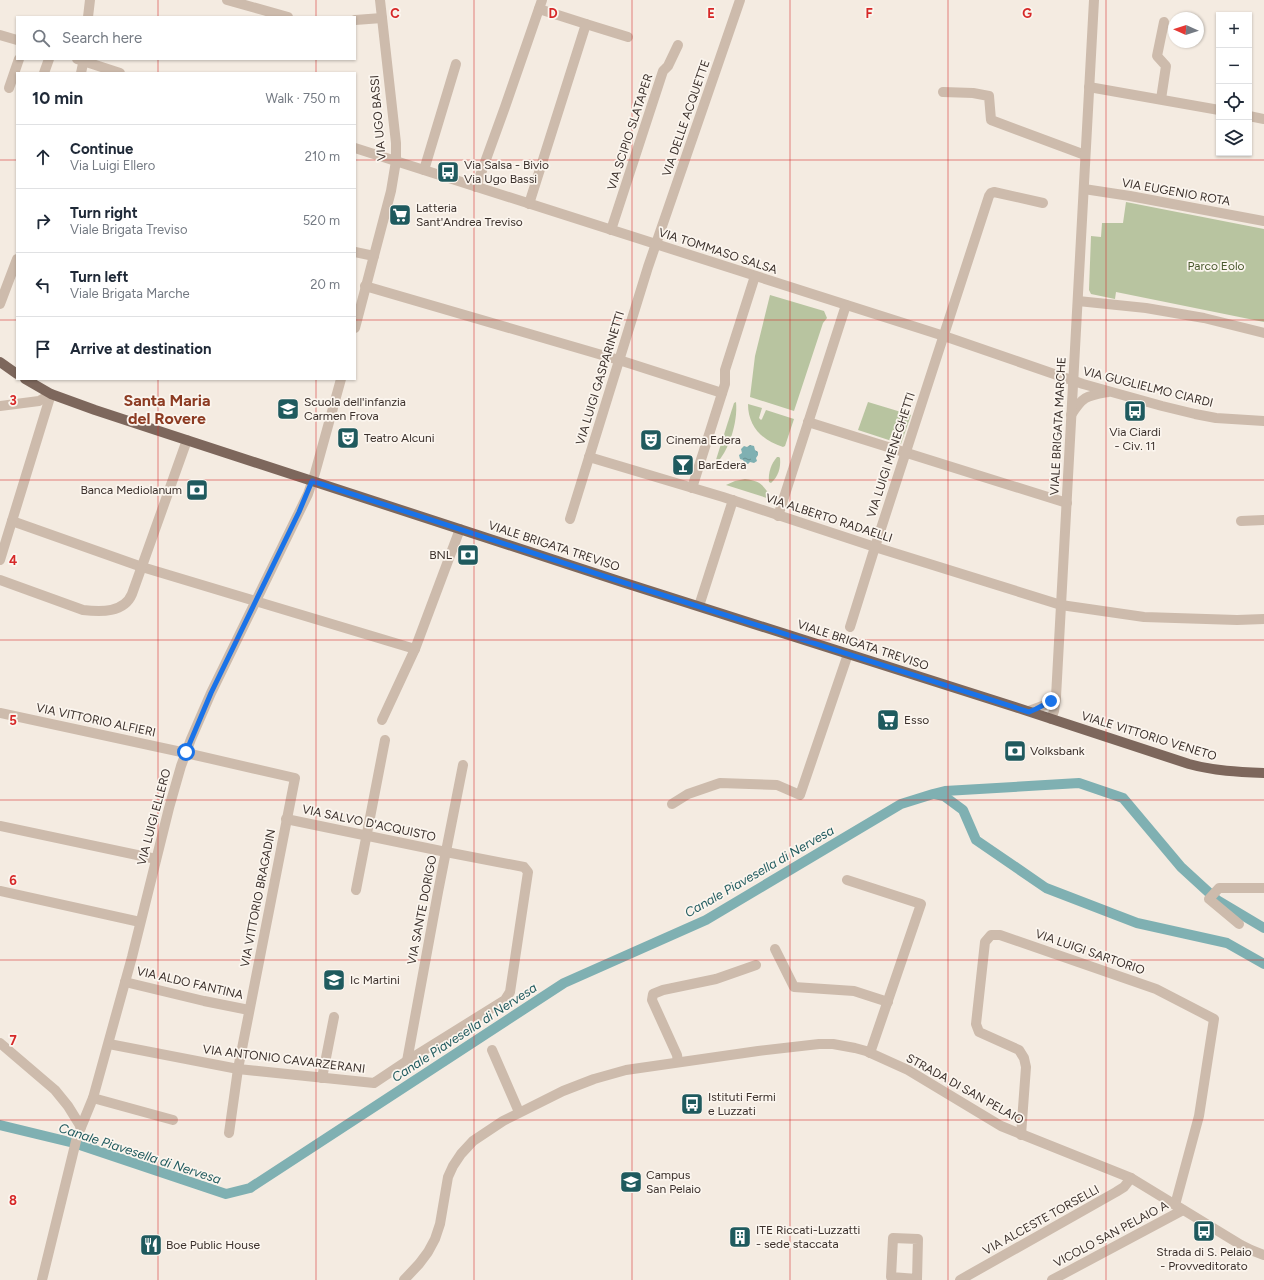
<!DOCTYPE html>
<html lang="en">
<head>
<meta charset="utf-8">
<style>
	body { margin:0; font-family:Figtree,sans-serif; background:#f2f2f3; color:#1f2937 }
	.controls { position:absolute; right:12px; top:12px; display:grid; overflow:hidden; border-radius:0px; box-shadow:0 1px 3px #0004 }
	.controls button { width:36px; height:36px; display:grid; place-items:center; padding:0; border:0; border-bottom:1px solid #e0e1e3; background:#fff; color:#1f2937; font:20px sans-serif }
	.compass { position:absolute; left:1168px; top:12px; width:36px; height:36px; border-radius:50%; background:#fff; box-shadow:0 1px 3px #0004; rotate:273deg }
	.stop { position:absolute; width:12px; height:12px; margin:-9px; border:3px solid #1a73e8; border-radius:50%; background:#fff }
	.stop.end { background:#1a73e8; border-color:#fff; box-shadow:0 1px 4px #0008 }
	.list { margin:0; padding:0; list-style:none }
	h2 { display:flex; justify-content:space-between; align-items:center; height:52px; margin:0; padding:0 16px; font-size:17px }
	h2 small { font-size:13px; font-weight:400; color:#747a83 }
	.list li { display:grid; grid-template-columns:26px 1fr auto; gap:12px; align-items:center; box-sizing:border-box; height:64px; padding:0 16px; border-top:1px solid #e0e1e3 }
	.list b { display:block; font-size:15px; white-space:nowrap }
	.list p { margin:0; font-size:13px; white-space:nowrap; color:#747a83 }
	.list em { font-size:13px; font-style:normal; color:#747a83 }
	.icon { flex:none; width:22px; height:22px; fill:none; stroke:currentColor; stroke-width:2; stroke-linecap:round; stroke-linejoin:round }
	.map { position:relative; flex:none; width:1264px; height:1280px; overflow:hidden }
	.search { position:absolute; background:#fff; box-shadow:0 1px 3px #0004; left:16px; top:16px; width:340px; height:44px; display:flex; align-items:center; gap:10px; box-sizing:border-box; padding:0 14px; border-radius:0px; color:#747a83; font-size:15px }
	.panel { position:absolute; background:#fff; box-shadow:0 1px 3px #0004; left:16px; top:72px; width:340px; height:308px; border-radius:0px }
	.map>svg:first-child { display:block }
	.green { fill:#b8c4a0 }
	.water { fill:url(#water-ripples) }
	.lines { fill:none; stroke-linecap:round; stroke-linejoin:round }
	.canal { stroke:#7fb0b2; stroke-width:10 }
	.minor { stroke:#cdbbac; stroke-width:10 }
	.tertiary { stroke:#cdbbac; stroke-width:10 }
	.primary { stroke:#7d675c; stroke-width:10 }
	.route { stroke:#1a73e8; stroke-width:5 }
	.grid { fill:none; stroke:#d62828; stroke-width:1; stroke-opacity:0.55 }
	.labels { text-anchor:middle; stroke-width:3.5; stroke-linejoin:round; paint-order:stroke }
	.street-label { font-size:12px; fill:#3b302b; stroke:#fbf5ee }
	.poi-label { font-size:12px; fill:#3b302b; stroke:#fbf5ee; text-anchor:start }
	.park-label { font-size:12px; fill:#4a5a2e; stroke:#fbf5ee }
	.water-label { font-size:13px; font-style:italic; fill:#1f5a5e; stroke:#fbf5ee }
	.district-label { font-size:16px; font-weight:bold; fill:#8c3b22; stroke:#fbf5ee }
	.grid-label { font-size:13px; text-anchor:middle; font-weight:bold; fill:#d62828; stroke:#fbf5ee; stroke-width:3.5; stroke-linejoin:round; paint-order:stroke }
</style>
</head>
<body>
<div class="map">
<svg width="1264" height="1280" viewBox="0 0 1264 1280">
	<defs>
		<pattern id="water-ripples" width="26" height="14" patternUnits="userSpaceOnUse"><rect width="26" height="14" fill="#7fb0b2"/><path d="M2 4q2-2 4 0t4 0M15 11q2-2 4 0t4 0" fill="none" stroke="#699091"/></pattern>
	</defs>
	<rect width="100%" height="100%" fill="#f4ebe1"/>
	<g class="green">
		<path d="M1126,202L1264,229V322L1116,292L1115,299L1091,294L1089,290L1091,236L1101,237L1102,223H1123Z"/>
		<path d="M770,295L824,311L827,318L823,323L794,411L750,397L755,356Z"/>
		<path d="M736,402C738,422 729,452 714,466L734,403Z"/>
		<path d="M868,402L911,415L901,444L858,430Z"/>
		<path d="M748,404L762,408L759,418L761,420L762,419L766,410L794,419L785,446L783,447C763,441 748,427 748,404Z"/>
		<path d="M777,457H779L780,458C781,468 778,477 771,483L769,482C768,473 771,464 777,457Z"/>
		<path d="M745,479C760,481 762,484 770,495V499L726,485L735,481Z"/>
	</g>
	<path class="water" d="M750,445L754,446L755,450L758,452V455L756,458L757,461L754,463L750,462L748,464L745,463L743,460L740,459L739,455L742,453L741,449L744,446L747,447Z"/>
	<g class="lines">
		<g class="canal">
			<path d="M935,794L944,796L963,810L976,840L1046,888L1137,923L1227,943L1264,964"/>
			<path d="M0,1125L74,1143L226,1194L250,1188L564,983L706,920L901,804L933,794L945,791L1079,783L1123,798L1181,867L1217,900L1264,928"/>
		</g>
		<g class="minor">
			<path d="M227,0L288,17"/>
			<path d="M88,17L90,0"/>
			<path d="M355,20L382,18"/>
			<path d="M586,24L628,37"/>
			<path d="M0,35L17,40"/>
			<path d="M77,59L120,73"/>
			<path d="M44,73L49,59"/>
			<path d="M81,73L84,59"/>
			<path d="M1089,87L1219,110"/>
			<path d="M9,88L19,59"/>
			<path d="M943,92L973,93L989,96L991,120L1085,155"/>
			<path d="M1161,99L1166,66L1157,56L1164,22"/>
			<path d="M1249,116L1264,119"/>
			<path d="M355,148L944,336L1083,384L1162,406L1195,414L1216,418L1264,421"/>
			<path d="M424,170L456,64"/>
			<path d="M476,187L505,107L542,0"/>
			<path d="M1084,189L1130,196L1264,221"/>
			<path d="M529,204L586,24L539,9"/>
			<path d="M611,230L663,71L668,66L678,45"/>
			<path d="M355,252L374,256"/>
			<path d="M365,286L619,360L722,393"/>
			<path d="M1078,301L1146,308L1204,318L1264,333"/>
			<path d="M0,304L17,259"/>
			<path d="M355,328L391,191L396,161V143L380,0"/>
			<path d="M0,406L39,401L51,394"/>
			<path d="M1071,415C1083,396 1086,396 1108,392"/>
			<path d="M808,422L1067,503"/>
			<path d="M589,457L723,497L875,547L1061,605L1144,617L1237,620L1264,619"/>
			<path d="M692,488L725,384V370L755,276"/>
			<path d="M778,516L846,305"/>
			<path d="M570,519L648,267L740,0"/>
			<path d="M12,521L142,567L415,649"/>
			<path d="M1241,521L1264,520"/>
			<path d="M0,560L51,394"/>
			<path d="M0,580L83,610C101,612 124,613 132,594L187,440"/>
			<path d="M699,606L733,500"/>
			<path d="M850,627L875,547L989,196L991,193L994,192L1043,203"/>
			<path d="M0,713L186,753L295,778L238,1069L229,1133"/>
			<path d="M382,720L415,649L460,529"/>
			<path d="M672,804L688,794L720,783L777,785L800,795L848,654"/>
			<path d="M0,826L156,859"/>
			<path d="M847,880L921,904L870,1053"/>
			<path d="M356,890L385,740"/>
			<path d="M0,891L140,922"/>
			<path d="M1239,924L1209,899L1219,888H1264"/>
			<path d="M775,949L794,987L854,991L888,1002"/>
			<path d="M125,982L204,1001L249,1010"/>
			<path d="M0,1043L55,1090L68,1106L81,1127"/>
			<path d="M109,1044L238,1069L374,1083L407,1061L505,1000L510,992L528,872L524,867L446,852L286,819"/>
			<path d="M492,1050L519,1112"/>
			<path d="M407,1061L438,892L463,765"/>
			<path d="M678,1062L677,1055L652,1000L653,994L663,990L716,979L756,965"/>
			<path d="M322,1078L334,1017"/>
			<path d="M93,1098L173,1120"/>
			<path d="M1021,1135L1026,1067L1024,1058L1019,1050L979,1032L976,1024L985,942L991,935H1000L1156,989L1214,1019L1199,1116L1175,1205"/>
			<path d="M42,1280L77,1137L93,1098L132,957L169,808L181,766L191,739L211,693L308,494L315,473L341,379"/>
			<path d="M917,1280L918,1239L893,1238L891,1277L917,1279"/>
			<path d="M960,1280L1116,1192L1124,1187L1131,1178"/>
			<path d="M1052,1280L1183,1210"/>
		</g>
		<g class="tertiary">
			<path d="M1029,711L1045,705L1056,697"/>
			<path d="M1051,719L1054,711L1056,697L1094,0"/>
			<path d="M404,1280L419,1264L428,1252L435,1239L440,1224L448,1177L453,1166L461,1154L473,1141L503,1121L563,1091L594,1079L626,1070L758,1051L819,1044H833L855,1048L866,1051L908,1070L1001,1126L1131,1178L1241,1245L1251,1250L1264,1255"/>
		</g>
		<g class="primary">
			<path d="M0,362L17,374"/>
			<path d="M25,379L51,394L95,410L168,434L622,582L1015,707L1189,764C1214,771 1239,772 1264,773"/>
		</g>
	</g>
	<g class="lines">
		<path class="route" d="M186,752L211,693L299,512L312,481L622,582L1029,712L1036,709L1051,701"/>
	</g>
	<path class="grid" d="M158,0V17M316,0V17M474,0V1280M632,0V1280M790,0V1280M948,0V1280M1106,0V1280M158,59V73M316,59V73M0,160H17M355,160H1264M0,320H17M355,320H1264M158,379V1280M316,379V1280M0,480H1264M0,640H1264M0,800H1264M0,960H1264M0,1120H1264"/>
	<defs>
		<g id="bus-square" transform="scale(1.15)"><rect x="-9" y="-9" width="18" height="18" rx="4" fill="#1f5a5e" stroke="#fbf5ee"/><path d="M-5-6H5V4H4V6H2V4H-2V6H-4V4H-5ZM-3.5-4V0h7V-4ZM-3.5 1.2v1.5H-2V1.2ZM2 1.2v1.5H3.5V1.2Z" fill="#fff"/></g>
		<g id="supermarket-square" transform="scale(1.15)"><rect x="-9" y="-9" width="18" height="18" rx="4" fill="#1f5a5e" stroke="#fbf5ee"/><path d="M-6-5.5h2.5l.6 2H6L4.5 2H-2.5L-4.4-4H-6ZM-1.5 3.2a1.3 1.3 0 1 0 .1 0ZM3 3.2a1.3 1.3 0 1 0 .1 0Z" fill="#fff"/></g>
		<g id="school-square" transform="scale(1.15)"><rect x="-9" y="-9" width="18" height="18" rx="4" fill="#1f5a5e" stroke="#fbf5ee"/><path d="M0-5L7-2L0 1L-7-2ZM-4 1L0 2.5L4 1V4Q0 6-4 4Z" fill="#fff"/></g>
		<g id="theatre-square" transform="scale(1.15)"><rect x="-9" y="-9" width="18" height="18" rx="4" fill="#1f5a5e" stroke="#fbf5ee"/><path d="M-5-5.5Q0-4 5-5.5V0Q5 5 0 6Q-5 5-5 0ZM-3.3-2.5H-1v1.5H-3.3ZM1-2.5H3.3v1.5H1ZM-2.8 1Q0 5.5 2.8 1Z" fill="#fff"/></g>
		<g id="bar-square" transform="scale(1.15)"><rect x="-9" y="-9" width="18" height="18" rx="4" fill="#1f5a5e" stroke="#fbf5ee"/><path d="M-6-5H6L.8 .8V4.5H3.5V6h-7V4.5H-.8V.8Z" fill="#fff"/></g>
		<g id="bank-square" transform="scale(1.15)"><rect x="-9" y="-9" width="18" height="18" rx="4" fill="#1f5a5e" stroke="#fbf5ee"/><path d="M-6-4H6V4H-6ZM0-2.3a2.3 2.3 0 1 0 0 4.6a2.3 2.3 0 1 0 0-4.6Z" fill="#fff"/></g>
		<g id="building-square" transform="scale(1.15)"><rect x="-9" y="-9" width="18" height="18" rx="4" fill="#1f5a5e" stroke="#fbf5ee"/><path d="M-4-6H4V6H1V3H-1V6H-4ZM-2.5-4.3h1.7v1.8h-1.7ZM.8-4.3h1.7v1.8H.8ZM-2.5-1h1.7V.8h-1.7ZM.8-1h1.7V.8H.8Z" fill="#fff"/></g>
		<g id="restaurant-square" transform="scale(1.15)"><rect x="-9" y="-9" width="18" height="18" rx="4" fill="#1f5a5e" stroke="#fbf5ee"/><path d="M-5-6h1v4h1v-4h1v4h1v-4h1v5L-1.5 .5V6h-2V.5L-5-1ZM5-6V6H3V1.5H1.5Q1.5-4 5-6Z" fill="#fff"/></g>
	</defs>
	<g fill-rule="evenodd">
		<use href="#bus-square" x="448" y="172"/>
		<use href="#supermarket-square" x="400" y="215"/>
		<use href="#school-square" x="288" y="409"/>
		<use href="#bus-square" x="1135" y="411"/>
		<use href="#theatre-square" x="348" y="438"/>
		<use href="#theatre-square" x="651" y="440"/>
		<use href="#bar-square" x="683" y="465"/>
		<use href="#bank-square" x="197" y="490"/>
		<use href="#bank-square" x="468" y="555"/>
		<use href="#supermarket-square" x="888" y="720"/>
		<use href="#bank-square" x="1015" y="751"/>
		<use href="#school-square" x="334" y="980"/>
		<use href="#bus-square" x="692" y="1104"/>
		<use href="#school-square" x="631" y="1182"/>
		<use href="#bus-square" x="1204" y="1231"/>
		<use href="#building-square" x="740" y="1237"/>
		<use href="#restaurant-square" x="151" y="1245"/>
	</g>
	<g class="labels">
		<g class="street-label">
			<text transform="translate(378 118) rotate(-95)" y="4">VIA UGO BASSI</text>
			<text transform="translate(686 118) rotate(-71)" y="4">VIA DELLE ACQUETTE</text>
			<text transform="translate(630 132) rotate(-72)" y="4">VIA SCIPIO SLATAPER</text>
			<text transform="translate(1176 192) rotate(10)" y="4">VIA EUGENIO ROTA</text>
			<text transform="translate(718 251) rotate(18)" y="4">VIA TOMMASO SALSA</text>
			<text transform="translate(600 378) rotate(-73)" y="4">VIA LUIGI GASPARINETTI</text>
			<text transform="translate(1148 387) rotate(14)" y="4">VIA GUGLIELMO CIARDI</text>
			<text transform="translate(1058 426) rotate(-87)" y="4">VIALE BRIGATA MARCHE</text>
			<text transform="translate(891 455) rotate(-72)" y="4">VIA LUIGI MENEGHETTI</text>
			<text transform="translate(829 518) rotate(18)" y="4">VIA ALBERTO RADAELLI</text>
			<text transform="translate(554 546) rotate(18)" y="4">VIALE BRIGATA TREVISO</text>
			<text transform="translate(863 645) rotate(18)" y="4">VIALE BRIGATA TREVISO</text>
			<text transform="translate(96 720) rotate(12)" y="4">VIA VITTORIO ALFIERI</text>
			<text transform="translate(1149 736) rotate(17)" y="4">VIALE VITTORIO VENETO</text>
			<text transform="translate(154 817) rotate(-75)" y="4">VIA LUIGI ELLERO</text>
			<text transform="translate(369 823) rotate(12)" y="4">VIA SALVO D'ACQUISTO</text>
			<text transform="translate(258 898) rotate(-79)" y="4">VIA VITTORIO BRAGADIN</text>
			<text transform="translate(422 910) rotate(-79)" y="4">VIA SANTE DORIGO</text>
			<text transform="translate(1090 952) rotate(19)" y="4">VIA LUIGI SARTORIO</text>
			<text transform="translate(190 983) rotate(13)" y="4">VIA ALDO FANTINA</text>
			<text transform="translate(284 1059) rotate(7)" y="4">VIA ANTONIO CAVARZERANI</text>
			<text transform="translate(965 1089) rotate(29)" y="4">STRADA DI SAN PELAIO</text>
			<text transform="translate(1041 1220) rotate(-29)" y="4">VIA ALCESTE TORSELLI</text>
			<text transform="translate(1111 1234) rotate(-28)" y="4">VICOLO SAN PELAIO A</text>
		</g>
		<g class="poi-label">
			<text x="464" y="169">Via Salsa - Bivio<tspan x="464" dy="14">Via Ugo Bassi</tspan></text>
			<text x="416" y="212">Latteria<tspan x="416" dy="14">Sant'Andrea Treviso</tspan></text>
			<text x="304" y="406">Scuola dell'infanzia<tspan x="304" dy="14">Carmen Frova</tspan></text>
			<text x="1135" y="436" text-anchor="middle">Via Ciardi<tspan x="1135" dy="14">- Civ. 11</tspan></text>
			<text x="364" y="442">Teatro Alcuni</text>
			<text x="666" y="444">Cinema Edera</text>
			<text x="698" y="469">BarEdera</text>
			<text x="182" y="494" text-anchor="end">Banca Mediolanum</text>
			<text x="452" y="559" text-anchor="end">BNL</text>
			<text x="904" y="724">Esso</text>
			<text x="1030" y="755">Volksbank</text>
			<text x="350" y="984">Ic Martini</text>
			<text x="708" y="1101">Istituti Fermi<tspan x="708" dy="14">e Luzzati</tspan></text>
			<text x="646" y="1179">Campus<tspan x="646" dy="14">San Pelaio</tspan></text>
			<text x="756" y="1234">ITE Riccati-Luzzatti<tspan x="756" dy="14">- sede staccata</tspan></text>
			<text x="166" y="1249">Boe Public House</text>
			<text x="1204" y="1256" text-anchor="middle">Strada di S. Pelaio<tspan x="1204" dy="14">- Provveditorato</tspan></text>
		</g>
		<g class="park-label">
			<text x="1216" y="270">Parco Eolo</text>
		</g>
		<g class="water-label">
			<text transform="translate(759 871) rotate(-30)" y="5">Canale Piavesella di Nervesa</text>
			<text transform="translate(464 1032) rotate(-33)" y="5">Canale Piavesella di Nervesa</text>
			<text transform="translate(140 1153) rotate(18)" y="5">Canale Piavesella di Nervesa</text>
		</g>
		<g class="district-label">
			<text x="167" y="406">Santa Maria<tspan x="167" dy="18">del Rovere</tspan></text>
		</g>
	</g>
	<g class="grid-label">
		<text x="395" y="18">C</text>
		<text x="553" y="18">D</text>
		<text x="711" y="18">E</text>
		<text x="869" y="18">F</text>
		<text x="1027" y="18">G</text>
		<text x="13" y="405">3</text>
		<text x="13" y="565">4</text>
		<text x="13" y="725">5</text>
		<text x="13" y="885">6</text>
		<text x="13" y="1045">7</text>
		<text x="13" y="1205">8</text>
	</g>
</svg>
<div class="controls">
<button>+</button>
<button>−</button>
<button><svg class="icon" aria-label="locate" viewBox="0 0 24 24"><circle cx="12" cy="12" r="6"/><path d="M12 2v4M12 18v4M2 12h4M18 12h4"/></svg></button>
<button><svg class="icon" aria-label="layers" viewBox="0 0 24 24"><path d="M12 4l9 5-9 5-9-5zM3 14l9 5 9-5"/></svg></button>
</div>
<svg class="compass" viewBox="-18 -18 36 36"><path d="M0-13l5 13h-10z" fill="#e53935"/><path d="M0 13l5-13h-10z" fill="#747a83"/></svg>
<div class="stop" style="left:186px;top:752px"></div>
<div class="stop end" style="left:1051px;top:701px"></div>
<div class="search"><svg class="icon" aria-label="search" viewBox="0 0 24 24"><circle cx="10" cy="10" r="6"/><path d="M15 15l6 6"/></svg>Search here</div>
<section class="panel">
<h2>10 min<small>Walk · 750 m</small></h2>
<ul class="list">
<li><svg class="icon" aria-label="ahead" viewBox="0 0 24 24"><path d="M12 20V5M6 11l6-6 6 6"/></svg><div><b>Continue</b><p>Via Luigi Ellero</p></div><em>210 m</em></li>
<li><svg class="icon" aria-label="right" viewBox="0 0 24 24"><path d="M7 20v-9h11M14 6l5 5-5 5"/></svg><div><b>Turn right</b><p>Viale Brigata Treviso</p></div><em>520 m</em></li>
<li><svg class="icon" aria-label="left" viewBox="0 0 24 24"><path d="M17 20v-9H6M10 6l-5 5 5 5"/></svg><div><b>Turn left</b><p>Viale Brigata Marche</p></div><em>20 m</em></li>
<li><svg class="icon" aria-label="arrive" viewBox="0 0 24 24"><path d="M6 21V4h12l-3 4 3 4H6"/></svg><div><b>Arrive at destination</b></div></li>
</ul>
</section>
</div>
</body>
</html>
